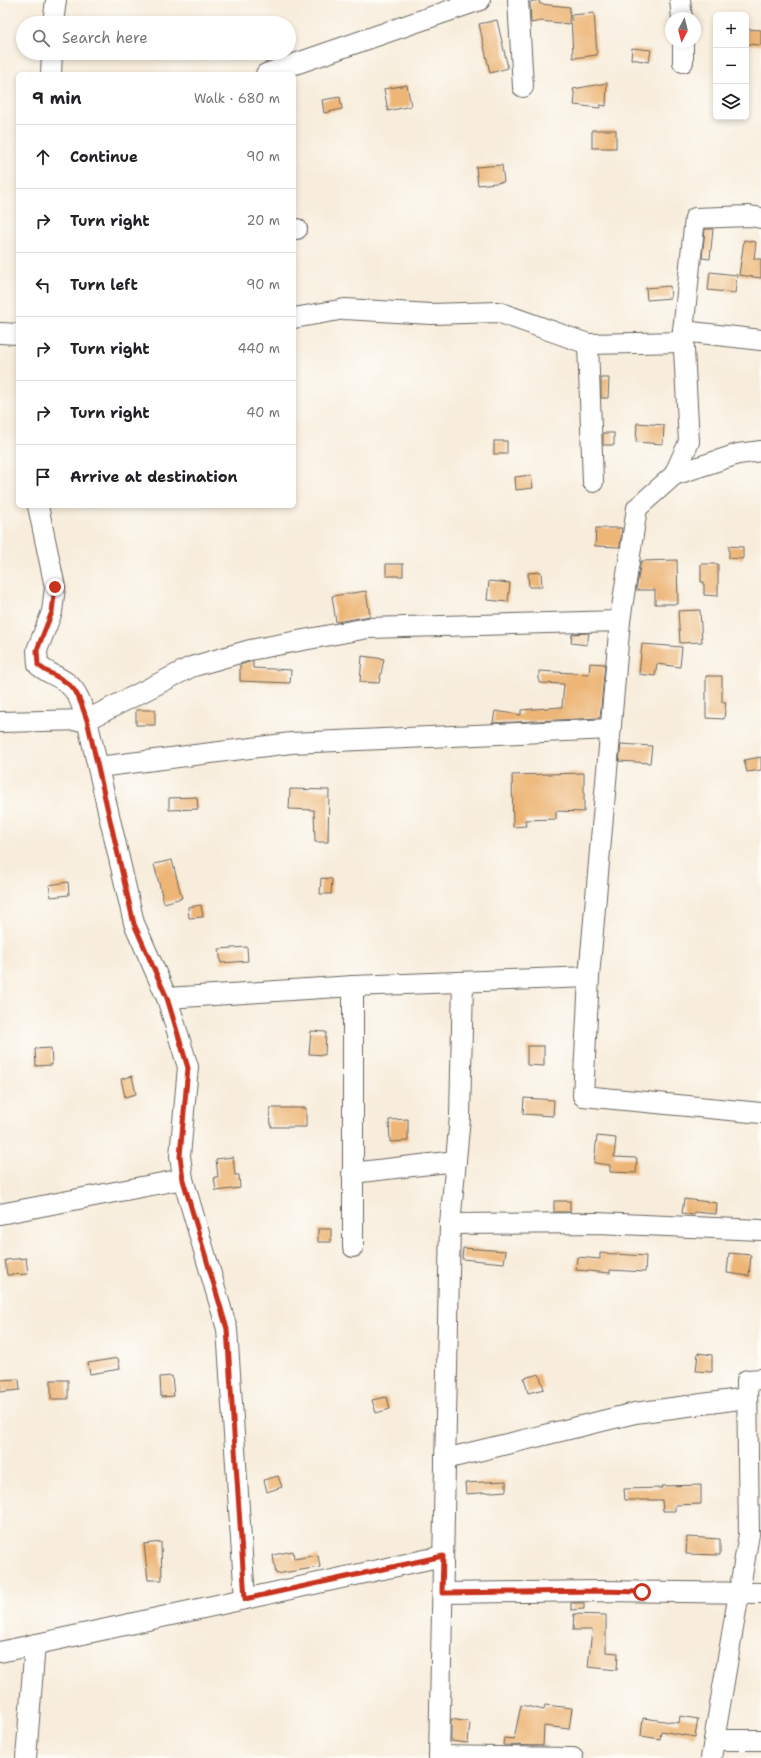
<!DOCTYPE html>
<html lang="en">
<head>
<meta charset="utf-8">
<style>
	body { margin:0; font-family:"Shantell Sans",sans-serif; background:#f6f6f6; color:#202124 }
	.controls { position:absolute; right:12px; top:12px; display:grid; overflow:hidden; border-radius:6px; box-shadow:0 2px 6px #0003 }
	.controls button { width:36px; height:36px; display:grid; place-items:center; padding:0; border:0; border-bottom:1px solid #e0e0e0; background:#fff; color:#202124; font:20px sans-serif }
	.compass { position:absolute; left:665px; top:12px; width:36px; height:36px; border-radius:50%; background:#fff; box-shadow:0 2px 6px #0003; rotate:187deg }
	.stop { position:absolute; width:12px; height:12px; margin:-9px; border:3px solid #c8321e; border-radius:50%; background:#fff }
	.stop.end { background:#c8321e; border-color:#fff; box-shadow:0 1px 4px #0008 }
	.list { margin:0; padding:0; list-style:none }
	h2 { display:flex; justify-content:space-between; align-items:center; height:52px; margin:0; padding:0 16px; font-size:17px }
	h2 small { font-size:13px; font-weight:400; color:#757577 }
	.list li { display:grid; grid-template-columns:26px 1fr auto; gap:12px; align-items:center; box-sizing:border-box; height:64px; padding:0 16px; border-top:1px solid #e0e0e0 }
	.list b { display:block; font-size:15px; white-space:nowrap }
	.list em { font-size:13px; font-style:normal; color:#757577 }
	.icon { flex:none; width:22px; height:22px; fill:none; stroke:currentColor; stroke-width:2; stroke-linecap:round; stroke-linejoin:round }
	.map { position:relative; flex:none; width:761px; height:1758px; overflow:hidden }
	.search { position:absolute; background:#fff; box-shadow:0 2px 6px #0003; left:16px; top:16px; width:280px; height:44px; display:flex; align-items:center; gap:10px; box-sizing:border-box; padding:0 14px; border-radius:22px; color:#757577; font-size:15px }
	.panel { position:absolute; background:#fff; box-shadow:0 2px 6px #0003; left:16px; top:72px; width:280px; height:436px; border-radius:6px }
	.map>svg:first-child { display:block }
	.building { fill:#edb677 }
	.lines { fill:none; stroke-linecap:round; stroke-linejoin:round }
	.minor-casing { stroke:#69655f; stroke-width:22 }
	.minor { stroke:#fff; stroke-width:20 }
	.route { stroke:#c8321e; stroke-width:5 }
</style>
</head>
<body>
<div class="map">
<svg width="761" height="1758" viewBox="0 0 761 1758">
	<rect width="100%" height="100%" fill="#fdfcf7"/>
	<filter id="ink" filterUnits="userSpaceOnUse"><feTurbulence type="fractalNoise" baseFrequency=".025" numOctaves="2"/><feDisplacementMap in="SourceGraphic" scale="8" xChannelSelector="R" yChannelSelector="G"/><feConvolveMatrix kernelMatrix="1 2 1 2 8 2 1 2 1" color-interpolation-filters="sRGB"/></filter>
	<filter id="wash" filterUnits="userSpaceOnUse"><feTurbulence type="fractalNoise" baseFrequency=".012" numOctaves="4" result="noise"/><feDisplacementMap in="SourceGraphic" scale="16" xChannelSelector="R" yChannelSelector="G"/><feGaussianBlur stdDeviation="0.9" result="paint"/><feColorMatrix in="noise" values="0 0 0 0 0 0 0 0 0 0 0 0 0 0 0 0 0 1.4 0 .05"/><feComposite in="paint" operator="in"/></filter>
	<g filter="url(#wash)">
		<rect width="100%" height="100%" fill="#f8eddc"/>
		<g id="blocks">
			<g class="building">
				<path d="M539,0L540,4L570,7L569,24L541,21L531,23L530,2Z"/>
				<path d="M594,13L597,55L573,58L571,15Z"/>
				<path d="M497,20L508,68L490,73L479,24Z"/>
				<path d="M746,29L761,30V45L746,44Z"/>
				<path d="M632,48L651,50L649,62L631,59Z"/>
				<path d="M607,83L606,106L600,105V108L574,105L575,97L573,89Z"/>
				<path d="M407,85L411,106L388,111L384,89Z"/>
				<path d="M340,97L342,109L324,113L322,100Z"/>
				<rect x="592" y="130" width="24" height="18"/>
				<path d="M502,165L504,182L478,185L476,167Z"/>
				<path d="M705,229H713L710,259L702,258Z"/>
				<path d="M744,240L756,242L754,259H761V278L739,275Z"/>
				<path d="M710,272L737,275L735,293L708,290Z"/>
				<path d="M670,286L671,298L647,300L646,288Z"/>
				<path d="M601,378H609L608,398H601Z"/>
				<path d="M637,423L664,425L663,444L636,442Z"/>
				<rect x="603" y="433" width="11" height="12"/>
				<rect x="494" y="441" width="13" height="13"/>
				<path d="M531,475L533,488L516,490L515,477Z"/>
				<path d="M596,528H622L620,547L595,546Z"/>
				<path d="M729,546L743,547V559L729,558Z"/>
				<path d="M677,560L678,604H655V590H636L641,561Z"/>
				<rect x="386" y="564" width="17" height="12"/>
				<path d="M701,564H718V596L704,595V582H701Z"/>
				<path d="M541,572L542,587H529L528,573Z"/>
				<path d="M489,581L510,583L508,602L487,600Z"/>
				<path d="M366,591L370,616L336,622L332,596Z"/>
				<path d="M700,610L702,642L680,643L678,611Z"/>
				<path d="M589,633L587,645L571,643L572,634Z"/>
				<path d="M642,644L682,647L680,667L657,664L655,676L639,674Z"/>
				<path d="M362,656L384,659L379,683L360,682Z"/>
				<path d="M253,661V668L291,670L290,683L240,681V665Z"/>
				<path d="M590,663L605,664L600,718L493,723L495,711L521,715V710L562,707L564,684L539,683V671L589,674Z"/>
				<path d="M706,676H722V702H726L724,719L706,718Z"/>
				<rect x="136" y="710" width="19" height="15"/>
				<path d="M621,744L652,746L650,763L619,761Z"/>
				<path d="M761,757V770L747,772L744,760Z"/>
				<path d="M584,773V812L556,811V819L525,820L526,826L513,827L512,775Z"/>
				<path d="M290,789L329,790L328,842H315L314,810L289,809Z"/>
				<path d="M197,797L198,809L169,810V798Z"/>
				<path d="M172,860L182,898L164,903L154,864Z"/>
				<path d="M321,878L332,879L331,894H320Z"/>
				<path d="M68,882L69,895L51,897L49,885Z"/>
				<path d="M201,905L203,917L189,918L188,907Z"/>
				<path d="M247,947L248,961L221,963L219,949Z"/>
				<path d="M311,1031L326,1032L325,1055L309,1054Z"/>
				<path d="M527,1046H544V1066L527,1065Z"/>
				<path d="M51,1048L52,1065L36,1066L35,1049Z"/>
				<path d="M132,1076L136,1094L125,1097L121,1079Z"/>
				<path d="M524,1098L554,1100L553,1116L523,1114Z"/>
				<path d="M270,1108H306V1127H271Z"/>
				<path d="M408,1119V1141L390,1142L389,1120Z"/>
				<path d="M597,1136L616,1138L614,1157L637,1158L636,1173L610,1172V1165L594,1163Z"/>
				<path d="M233,1157L235,1175H239L240,1188L216,1191L214,1177H218L216,1159Z"/>
				<path d="M684,1199L717,1203L716,1214L694,1212L693,1215L682,1213Z"/>
				<rect x="554" y="1201" width="16" height="11"/>
				<rect x="318" y="1229" width="13" height="13"/>
				<path d="M463,1248L506,1251L504,1263L462,1259Z"/>
				<path d="M600,1253L646,1256L645,1272L610,1270V1273L576,1270L577,1257L600,1259Z"/>
				<path d="M729,1253L751,1255L749,1276L727,1273Z"/>
				<path d="M26,1258L28,1274L7,1275L5,1260Z"/>
				<path d="M698,1353L712,1355V1372L696,1371Z"/>
				<path d="M118,1358L120,1369L90,1374L88,1363Z"/>
				<path d="M539,1374L544,1389L528,1393L524,1378Z"/>
				<path d="M172,1376L174,1396L161,1397L160,1377Z"/>
				<path d="M19,1379L20,1390L0,1392V1380Z"/>
				<rect x="51" y="1380" width="17" height="19"/>
				<path d="M387,1397L390,1409L376,1413L372,1400Z"/>
				<path d="M278,1476L282,1487L267,1492L264,1480Z"/>
				<path d="M506,1481V1491L466,1494L465,1483Z"/>
				<path d="M701,1485V1504L675,1505V1511H663L662,1500H625L624,1489L662,1488V1486Z"/>
				<path d="M687,1537L720,1539V1555L686,1554Z"/>
				<path d="M161,1542L162,1580H148L144,1544Z"/>
				<path d="M293,1551L294,1559L318,1555L320,1567L276,1574L273,1555Z"/>
				<path d="M571,1603H584V1609L571,1610Z"/>
				<path d="M574,1614L606,1615V1652L618,1653L617,1670L588,1667L592,1630H573Z"/>
				<path d="M521,1705L544,1710L545,1705L572,1708L569,1729L544,1726L543,1746L503,1745L504,1738L514,1739Z"/>
				<path d="M680,1716L698,1719L695,1737L661,1731L660,1739L641,1736L643,1718L679,1723Z"/>
				<path d="M451,1719L470,1722L468,1743L451,1741Z"/>
			</g>
		</g>
	</g>
	<g filter="url(#ink)">
		<use href="#blocks" fill-opacity="0" stroke="#69655f" stroke-width="1"/>
		<g class="lines">
			<g class="minor-casing">
				<g id="minor">
					<path d="M518,0L523,87"/>
					<path d="M680,0L682,18"/>
					<path d="M53,23L56,0"/>
					<path d="M683,42V62"/>
					<path d="M51,74L52,53"/>
					<path d="M266,74L480,0"/>
					<path d="M294,229H297"/>
					<path d="M294,318L345,309L431,314L498,312L588,344L684,342"/>
					<path d="M683,331L695,218L750,216L761,218"/>
					<path d="M0,333L18,334"/>
					<path d="M588,344L593,482"/>
					<path d="M674,475L738,454L761,451"/>
					<path d="M38,506L55,587L52,612L37,650L38,665C47,673 58,676 67,683C79,692 82,707 87,720L134,923L167,998L188,1067L180,1156L183,1179L227,1329L245,1599"/>
					<path d="M620,621L637,508L674,475L689,442L683,331L761,340"/>
					<path d="M0,722L87,720L191,667L250,650L368,628L620,621L589,977L583,1096L761,1113"/>
					<path d="M98,767L291,743L611,729"/>
					<path d="M353,986V1247"/>
					<path d="M167,998L353,986L589,977"/>
					<path d="M352,1173L456,1161"/>
					<path d="M0,1214L183,1179"/>
					<path d="M450,1224L597,1223L761,1230"/>
					<path d="M445,1459L635,1413L747,1398"/>
					<path d="M443,1593L600,1591L761,1593"/>
					<path d="M0,1652L443,1556"/>
					<path d="M714,1740H761"/>
					<path d="M439,1756L573,1758"/>
					<path d="M26,1758L35,1644"/>
					<path d="M439,1758L450,1224L460,1117L463,982"/>
					<path d="M711,1758L749,1534L747,1380L761,1379"/>
				</g>
			</g>
			<use href="#minor" class="minor"/>
		</g>
	</g>
	<g class="lines" filter="url(#ink)">
		<path class="route" d="M55,587L52,612L37,650L38,665C47,673 58,676 67,683C79,692 82,707 87,720L134,924L167,998L188,1068L180,1156L183,1180L227,1329L245,1599L443,1556L442,1593L600,1591L642,1592"/>
	</g>
</svg>
<div class="controls">
<button>+</button>
<button>−</button>
<button><svg class="icon" aria-label="layers" viewBox="0 0 24 24"><path d="M12 4l9 5-9 5-9-5zM3 14l9 5 9-5"/></svg></button>
</div>
<svg class="compass" viewBox="-18 -18 36 36"><path d="M0-13l5 13h-10z" fill="#e53935"/><path d="M0 13l5-13h-10z" fill="#757577"/></svg>
<div class="stop" style="left:642px;top:1592px"></div>
<div class="stop end" style="left:55px;top:587px"></div>
<div class="search"><svg class="icon" aria-label="search" viewBox="0 0 24 24"><circle cx="10" cy="10" r="6"/><path d="M15 15l6 6"/></svg>Search here</div>
<section class="panel">
<h2>9 min<small>Walk · 680 m</small></h2>
<ul class="list">
<li><svg class="icon" aria-label="ahead" viewBox="0 0 24 24"><path d="M12 20V5M6 11l6-6 6 6"/></svg><div><b>Continue</b></div><em>90 m</em></li>
<li><svg class="icon" aria-label="right" viewBox="0 0 24 24"><path d="M7 20v-9h11M14 6l5 5-5 5"/></svg><div><b>Turn right</b></div><em>20 m</em></li>
<li><svg class="icon" aria-label="left" viewBox="0 0 24 24"><path d="M17 20v-9H6M10 6l-5 5 5 5"/></svg><div><b>Turn left</b></div><em>90 m</em></li>
<li><svg class="icon" aria-label="right" viewBox="0 0 24 24"><path d="M7 20v-9h11M14 6l5 5-5 5"/></svg><div><b>Turn right</b></div><em>440 m</em></li>
<li><svg class="icon" aria-label="right" viewBox="0 0 24 24"><path d="M7 20v-9h11M14 6l5 5-5 5"/></svg><div><b>Turn right</b></div><em>40 m</em></li>
<li><svg class="icon" aria-label="arrive" viewBox="0 0 24 24"><path d="M6 21V4h12l-3 4 3 4H6"/></svg><div><b>Arrive at destination</b></div></li>
</ul>
</section>
</div>
</body>
</html>
